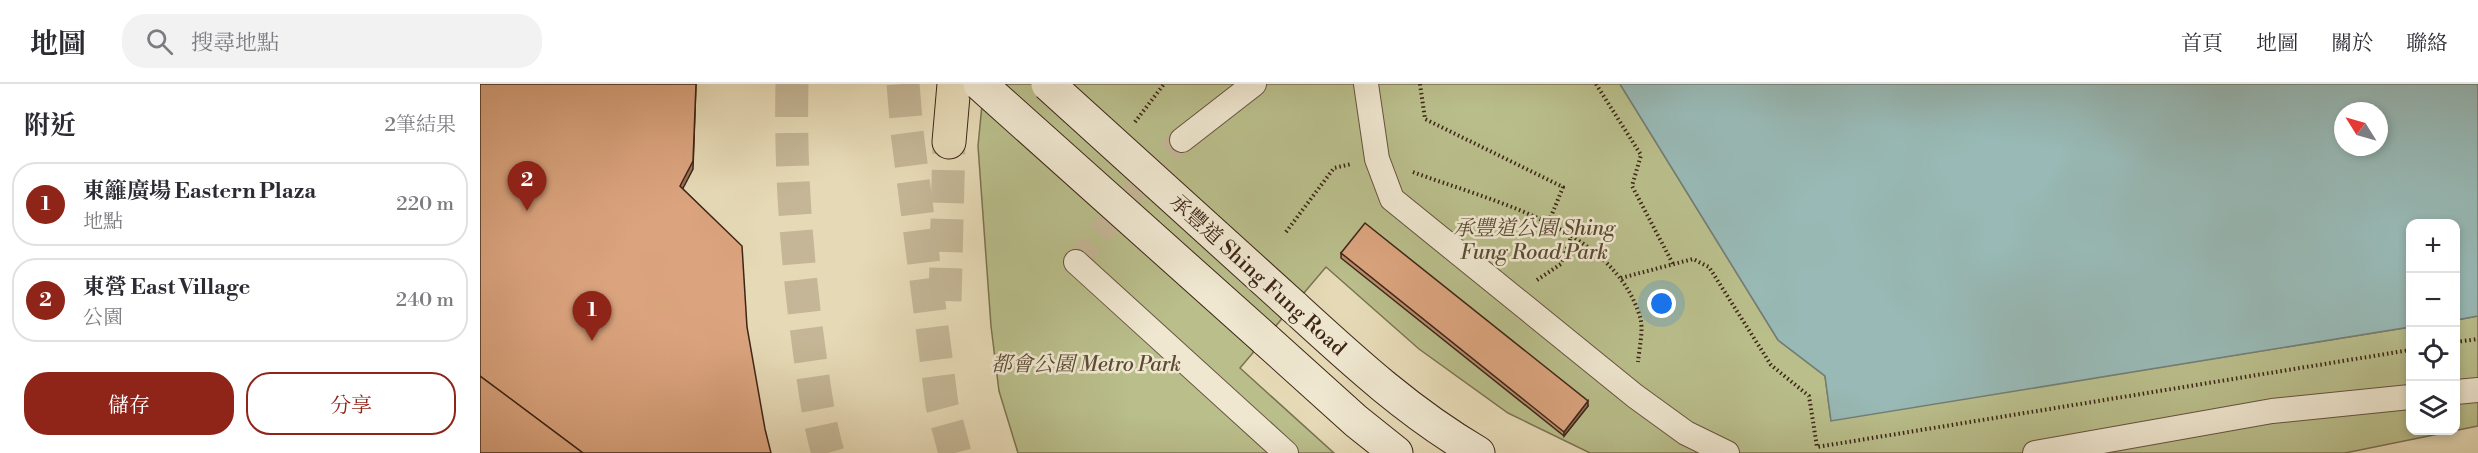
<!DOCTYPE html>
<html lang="zh-TW">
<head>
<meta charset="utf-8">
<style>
	body { margin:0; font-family:"Libre Bodoni","Noto Serif TC",serif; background:#f2f2f3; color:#2b2b33 }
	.controls { position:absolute; right:18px; bottom:18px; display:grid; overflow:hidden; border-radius:12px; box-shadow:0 3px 9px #0003 }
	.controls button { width:54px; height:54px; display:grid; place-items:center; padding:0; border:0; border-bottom:2px solid #e1e1e2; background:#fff; color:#2b2b33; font:30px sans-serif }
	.compass { position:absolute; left:1854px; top:18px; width:54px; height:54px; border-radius:50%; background:#fff; box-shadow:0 3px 9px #0003; rotate:307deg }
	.you { position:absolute; left:1182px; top:220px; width:21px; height:21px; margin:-15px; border:4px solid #fff; border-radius:50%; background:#1a73e8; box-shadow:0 0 0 9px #1a73e833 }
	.badge { display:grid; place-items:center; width:39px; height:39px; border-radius:50%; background:#8f2418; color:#fff; font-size:20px; font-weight:700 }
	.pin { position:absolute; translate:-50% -50px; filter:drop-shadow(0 2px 3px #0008) }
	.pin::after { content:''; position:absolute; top:32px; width:21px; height:18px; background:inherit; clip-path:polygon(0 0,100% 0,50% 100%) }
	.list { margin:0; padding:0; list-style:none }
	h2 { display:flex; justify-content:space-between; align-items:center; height:78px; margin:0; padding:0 24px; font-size:26px }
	h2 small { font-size:20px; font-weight:400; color:#7c7c81 }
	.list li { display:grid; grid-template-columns:39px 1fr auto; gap:18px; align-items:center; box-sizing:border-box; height:84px; margin:0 12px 12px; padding:0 12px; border:2px solid #e1e1e2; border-radius:24px }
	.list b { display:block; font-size:22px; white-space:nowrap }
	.list p { margin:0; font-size:20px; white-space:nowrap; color:#7c7c81 }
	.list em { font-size:20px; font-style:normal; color:#7c7c81 }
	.actions { display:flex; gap:12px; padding:18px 24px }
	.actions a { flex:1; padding:14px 0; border:2px solid #8f2418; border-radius:24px; text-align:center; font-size:21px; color:#8f2418 }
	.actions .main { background:#8f2418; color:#fff }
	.icon { flex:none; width:33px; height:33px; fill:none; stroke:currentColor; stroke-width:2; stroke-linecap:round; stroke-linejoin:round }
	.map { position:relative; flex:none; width:1998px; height:369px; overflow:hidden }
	header { display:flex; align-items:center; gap:36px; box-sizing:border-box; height:84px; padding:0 30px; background:#fff; border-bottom:2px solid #e1e1e2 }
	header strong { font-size:28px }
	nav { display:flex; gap:33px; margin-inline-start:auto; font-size:21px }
	.search { width:420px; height:54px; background:#f2f2f3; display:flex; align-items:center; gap:15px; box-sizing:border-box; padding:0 21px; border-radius:24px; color:#7c7c81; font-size:22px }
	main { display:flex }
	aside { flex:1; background:#fff }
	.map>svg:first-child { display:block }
	.green { fill:#b9be8b; stroke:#7b7251; stroke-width:1.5 }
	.water { fill:#98b9b5; stroke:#747e76; stroke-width:1.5; fill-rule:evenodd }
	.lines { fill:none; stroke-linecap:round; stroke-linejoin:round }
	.pedestrian-tunnel { stroke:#c4b696; stroke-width:24; stroke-dasharray:24 12; stroke-linecap:butt }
	.trunk-tunnel { stroke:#c4b696; stroke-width:33; stroke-dasharray:33 16; stroke-linecap:butt }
	.pedestrian-casing { stroke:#67523f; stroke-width:26 }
	.secondary-casing { stroke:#3d2517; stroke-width:35 }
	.trunk-casing { stroke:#3d2517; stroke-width:35 }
	.path { stroke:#3d2517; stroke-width:4; stroke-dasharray:1.5 3; stroke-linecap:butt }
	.pedestrian { stroke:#efe7d0; stroke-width:24 }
	.secondary { stroke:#efe7d0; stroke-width:33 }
	.trunk { stroke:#e6dab6; stroke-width:33 }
	.secondary-bridge-casing { stroke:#3d2517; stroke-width:35; stroke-linecap:butt }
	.secondary-bridge { stroke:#efe7d0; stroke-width:33 }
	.wall { fill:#bc8d6c; stroke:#3d2517; stroke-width:1.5 }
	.shaded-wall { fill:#997358; stroke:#3d2517; stroke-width:1.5 }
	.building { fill:#dba47e; stroke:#3d2517; stroke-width:1.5 }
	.labels { text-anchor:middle; stroke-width:5; stroke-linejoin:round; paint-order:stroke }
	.park-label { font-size:21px; font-style:italic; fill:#5c4b34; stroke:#efe7d0 }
	.street-label { font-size:21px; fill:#3d2517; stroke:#efe7d0 }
</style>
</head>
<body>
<header>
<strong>地圖</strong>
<div class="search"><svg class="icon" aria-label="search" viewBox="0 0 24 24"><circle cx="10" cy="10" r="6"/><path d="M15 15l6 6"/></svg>搜尋地點</div>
<nav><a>首頁</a><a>地圖</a><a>關於</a><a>聯絡</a></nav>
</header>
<main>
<aside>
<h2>附近<small>2筆結果</small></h2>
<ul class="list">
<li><span class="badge">1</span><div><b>東籬廣場 Eastern Plaza</b><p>地點</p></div><em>220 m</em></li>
<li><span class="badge">2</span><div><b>東營 East Village</b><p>公園</p></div><em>240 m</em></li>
</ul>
<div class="actions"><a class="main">儲存</a><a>分享</a></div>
</aside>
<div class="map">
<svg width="1998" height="369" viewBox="0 0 1998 369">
	<rect width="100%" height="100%" fill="#e6dab6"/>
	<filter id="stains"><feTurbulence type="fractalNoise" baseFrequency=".00333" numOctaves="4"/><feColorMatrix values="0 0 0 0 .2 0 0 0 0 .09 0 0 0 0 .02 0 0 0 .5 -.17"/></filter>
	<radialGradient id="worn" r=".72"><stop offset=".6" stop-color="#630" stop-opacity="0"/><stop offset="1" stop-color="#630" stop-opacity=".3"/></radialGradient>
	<path class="green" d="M504,0H1140L1298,256L1345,292L1351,336L1930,243V346H1976V236L1998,232V342L1865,369H1110L1028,329L939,265L846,183L760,284L854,369H538L519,307L511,242L498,62Z"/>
	<path class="water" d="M1140,0H1998V232L1976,236V140H1930V243L1351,337L1345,292L1298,256ZM1863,27H1899V63H1863Z"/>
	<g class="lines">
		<path class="pedestrian-tunnel" d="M596,178L680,76L702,56"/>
		<g class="trunk-tunnel">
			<path d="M312,0C310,88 317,178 329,265C334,300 338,335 348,369"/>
			<path d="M423,0L427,48L462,321L475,369"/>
			<path d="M465,217L469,58"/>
		</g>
		<g class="pedestrian-casing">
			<g id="pedestrian">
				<path d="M886,0L897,75L912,115L1155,312L1206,349L1247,369"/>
				<path d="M702,56L774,0"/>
				<path d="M596,178L806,369"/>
				<path d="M1976,308L1998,306"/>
				<path d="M1555,369L1792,327L1930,313"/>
			</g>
		</g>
		<g class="secondary-casing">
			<g id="secondary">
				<path d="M813,222C872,276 928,328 998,369"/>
				<path d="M785,255L876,337L916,369"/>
			</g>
		</g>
		<g class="trunk-casing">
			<path id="trunk" d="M469,58L474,0"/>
		</g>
		<g class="path">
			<path d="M940,0L945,35L1083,103L1068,140"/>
			<path d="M1116,0L1161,71L1152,102L1193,180"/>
			<path d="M655,38L684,0"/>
			<path d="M933,88C1010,117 1133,143 1160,233C1164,245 1159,265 1158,278"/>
			<path d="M806,148L854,84L871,80"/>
			<path d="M1141,194L1213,175L1229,183L1291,281L1329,312L1337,363L1930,266"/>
			<path d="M1057,196L1081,180L1092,151"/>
			<path d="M1976,258L1998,255"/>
		</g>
		<use href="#pedestrian" class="pedestrian"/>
		<use href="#secondary" class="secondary"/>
		<use href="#trunk" class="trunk"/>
		<g class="secondary-bridge-casing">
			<g id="secondary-bridge">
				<path d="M500,0L785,255"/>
				<path d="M568,0L813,222"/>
			</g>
		</g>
		<use href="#secondary-bridge" class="secondary-bridge"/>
	</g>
	<path class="wall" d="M861,169L1108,322L1084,352L861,174Z"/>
	<g class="shaded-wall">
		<path d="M216,0L213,85L200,110V102Z"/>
		<path d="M1108,317V322L1084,352V348Z"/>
	</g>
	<g class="building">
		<path d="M0,0H216L213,77L200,102L262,162L267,243L285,345L291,369H103L0,292Z"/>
		<path d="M885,139L1108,317L1084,348L861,169Z"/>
		<path d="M0,292L103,369H0Z"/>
	</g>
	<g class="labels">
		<g class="park-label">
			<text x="1054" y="151">承豐道公園 Shing<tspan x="1054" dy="24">Fung Road Park</tspan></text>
			<text x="606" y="287">都會公園 Metro Park</text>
		</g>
		<g class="street-label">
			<text transform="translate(778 191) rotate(42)" y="7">承豐道 Shing Fung Road</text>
		</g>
	</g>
	<rect width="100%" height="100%" filter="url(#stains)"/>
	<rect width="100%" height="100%" fill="url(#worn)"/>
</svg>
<div class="controls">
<button>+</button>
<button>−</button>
<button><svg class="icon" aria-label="locate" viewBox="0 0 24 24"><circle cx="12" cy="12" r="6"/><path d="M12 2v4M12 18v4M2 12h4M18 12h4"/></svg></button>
<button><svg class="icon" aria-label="layers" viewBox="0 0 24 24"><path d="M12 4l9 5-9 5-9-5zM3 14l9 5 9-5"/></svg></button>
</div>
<svg class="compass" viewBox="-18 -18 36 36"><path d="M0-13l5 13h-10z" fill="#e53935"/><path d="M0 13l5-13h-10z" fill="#7c7c81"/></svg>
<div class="you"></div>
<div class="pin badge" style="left:112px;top:257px">1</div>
<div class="pin badge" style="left:47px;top:127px">2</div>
</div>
</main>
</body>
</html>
